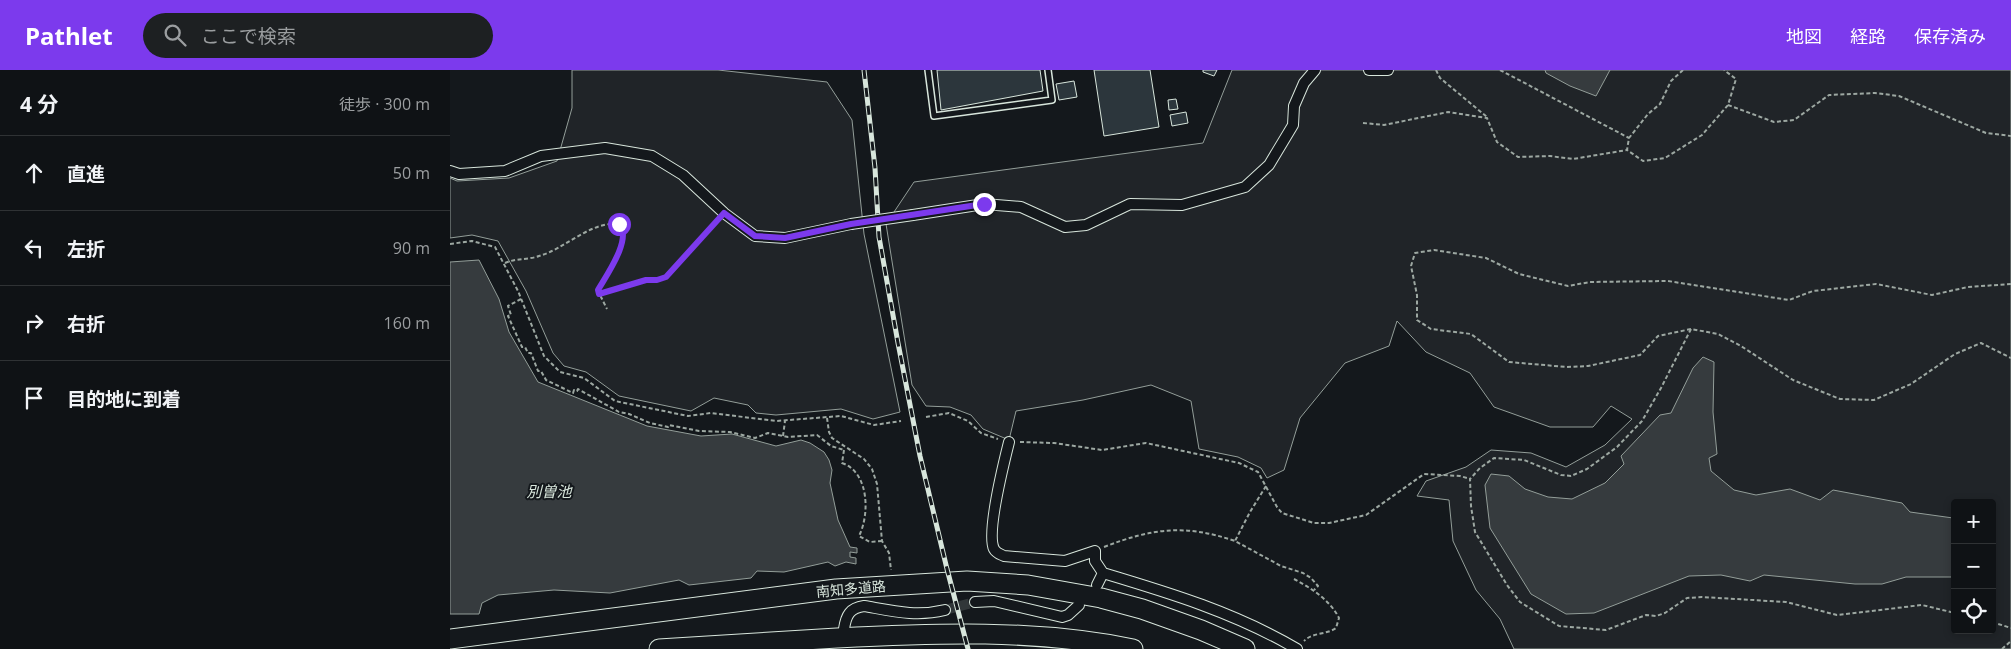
<!DOCTYPE html>
<html lang="ja">
<head>
<meta charset="utf-8">
<style>
	body { margin:0; font-family:"Open Sans","Noto Sans JP",sans-serif; background:#1d2022; color:#f1f3f6 }
	.controls { position:absolute; right:15px; bottom:15px; display:grid; overflow:hidden; border-radius:5px; box-shadow:0 2px 8px #0003 }
	.controls button { width:45px; height:45px; display:grid; place-items:center; padding:0; border:0; border-bottom:1px solid #2f3234; background:#0f1215; color:#f1f3f6; font:25px sans-serif }
	.stop { position:absolute; width:15px; height:15px; margin:-11px; border:4px solid #7c3aed; border-radius:50%; background:#fff }
	.stop.end { background:#7c3aed; border-color:#fff; box-shadow:0 1px 5px #0008 }
	.list { margin:0; padding:0; list-style:none }
	h2 { display:flex; justify-content:space-between; align-items:center; height:65px; margin:0; padding:0 20px; font-size:21px }
	h2 small { font-size:16px; font-weight:400; color:#9b9ea0 }
	.list li { display:grid; grid-template-columns:32px 1fr auto; gap:15px; align-items:center; box-sizing:border-box; height:75px; padding:0 20px; border-top:1px solid #2f3234 }
	.list b { display:block; font-size:19px; white-space:nowrap }
	.list em { font-size:16px; font-style:normal; color:#9b9ea0 }
	.icon { flex:none; width:28px; height:28px; fill:none; stroke:currentColor; stroke-width:2; stroke-linecap:round; stroke-linejoin:round }
	.map { position:relative; flex:none; width:1561px; height:579px; overflow:hidden }
	header { display:flex; align-items:center; gap:30px; box-sizing:border-box; height:70px; padding:0 25px; background:#7c3aed; color:#fff }
	header strong { font-size:24px }
	nav { display:flex; gap:28px; margin-inline-start:auto; font-size:18px }
	.search { width:350px; height:45px; background:#1d2022; display:flex; align-items:center; gap:12px; box-sizing:border-box; padding:0 18px; border-radius:28px; color:#9b9ea0; font-size:19px }
	main { display:flex }
	aside { flex:1; background:#0f1215 }
	.map>svg:first-child { display:block }
	.green { fill:#202428; stroke:#939e99; fill-rule:evenodd }
	.water { fill:#363b3e; stroke:#939e99 }
	.building { fill:#2c363c; stroke:#d8e6dc }
	.lines { fill:none; stroke-linecap:round; stroke-linejoin:round }
	.street-tunnel { stroke:#313739; stroke-width:10; stroke-dasharray:10 5; stroke-linecap:butt }
	.lane-casing { stroke:#d8e6dc; stroke-width:8 }
	.street-casing { stroke:#d8e6dc; stroke-width:12 }
	.highway-casing { stroke:#d8e6dc; stroke-width:21 }
	.path { stroke:#9da8a2; stroke-width:2; stroke-dasharray:4 2.5; stroke-linecap:butt }
	.lane { stroke:#14181c; stroke-width:5 }
	.street { stroke:#14181c; stroke-width:10 }
	.highway { stroke:#14181c; stroke-width:19 }
	.rail-casing { stroke:#d8e6dc; stroke-width:5 }
	.rail { stroke:#14181c; stroke-width:3; stroke-dasharray:9; stroke-linecap:butt }
	.street-bridge-casing { stroke:#d8e6dc; stroke-width:12; stroke-linecap:butt }
	.street-bridge { stroke:#14181c; stroke-width:10 }
	.route { stroke:#7c3aed; stroke-width:6 }
	.labels { text-anchor:middle; stroke-width:4; stroke-linejoin:round; paint-order:stroke }
	.street-label { font-size:14px; fill:#d8e6dc; stroke:#14181c }
	.water-label { font-size:15px; font-style:italic; fill:#d8e6dc; stroke:#14181c }
</style>
</head>
<body>
<header>
<strong>Pathlet</strong>
<div class="search"><svg class="icon" aria-label="search" viewBox="0 0 24 24"><circle cx="10" cy="10" r="6"/><path d="M15 15l6 6"/></svg>ここで検索</div>
<nav><a>地図</a><a>経路</a><a>保存済み</a></nav>
</header>
<main>
<aside>
<h2>4 分<small>徒歩 · 300 m</small></h2>
<ul class="list">
<li><svg class="icon" aria-label="ahead" viewBox="0 0 24 24"><path d="M12 20V5M6 11l6-6 6 6"/></svg><div><b>直進</b></div><em>50 m</em></li>
<li><svg class="icon" aria-label="left" viewBox="0 0 24 24"><path d="M17 20v-9H6M10 6l-5 5 5 5"/></svg><div><b>左折</b></div><em>90 m</em></li>
<li><svg class="icon" aria-label="right" viewBox="0 0 24 24"><path d="M7 20v-9h11M14 6l5 5-5 5"/></svg><div><b>右折</b></div><em>160 m</em></li>
<li><svg class="icon" aria-label="arrive" viewBox="0 0 24 24"><path d="M6 21V4h12l-3 4 3 4H6"/></svg><div><b>目的地に到着</b></div></li>
</ul>
</aside>
<div class="map">
<svg width="1561" height="579" viewBox="0 0 1561 579">
	<rect width="100%" height="100%" fill="#14181c"/>
	<g class="green">
		<path d="M122,0H268L377,12L402,50L414,164L450,342L423,349L391,339L326,345L306,343L298,335L264,328L241,341L169,326L136,302L114,296L103,283L76,221L48,171L22,165L0,168V108L7,111L59,108L107,91L122,38Z"/>
		<path d="M782,0H1561V579H1064L1050,549L1026,520L1003,471L999,430L967,426L976,411L1016,397L1041,380L1081,383L1116,397L1155,375L1182,349L1161,336L1143,357H1100L1044,337L1020,303L976,282L947,251L939,276L895,293L850,348L834,400L817,408L811,398L788,387L749,379L741,331L701,315L633,330L566,341L559,370L533,359L521,345L500,337L476,336L462,315L436,154L464,112L753,73ZM1505,433H1542V560H1505Z"/>
	</g>
	<g class="water">
		<path d="M1095,0H1160L1146,26L1120,16L1096,3Z"/>
		<path d="M29,190L49,229L59,262L88,312L197,356L251,366L282,364L326,376L351,370L360,373L374,382L379,390L382,400L380,413L388,450L400,477L407,478V483L400,482V487L406,488V494L396,492L385,496L378,492L334,502L307,501L301,508L239,515L229,510L160,523L104,520L48,525L32,533L29,544H0V192Z"/>
		<path d="M1253,287L1264,292L1263,342L1267,384L1259,388L1261,401L1284,420L1306,425L1340,419L1370,430L1383,420L1452,433L1460,442L1503,448L1505,449V507H1456L1432,514H1405L1314,505L1300,511L1271,505L1239,506L1144,543L1116,544L1081,524L1040,458L1035,415L1041,404L1059,406L1075,419L1098,427L1122,429L1155,413L1174,394L1171,386L1210,345L1221,343L1243,298Z"/>
	</g>
	<g class="building">
		<path d="M487,0H590L593,21L491,40Z"/>
		<path d="M644,0H700L709,57L654,66Z"/>
		<path d="M753,0H767L764,6L753,2Z"/>
		<path d="M624,11L627,27L609,30L606,14Z"/>
		<path d="M726,29L728,39L719,40L718,30Z"/>
		<path d="M736,42L738,53L722,56L720,45Z"/>
	</g>
	<g class="lines">
		<path class="street-tunnel" d="M495,540L525,532"/>
		<g class="lane-casing">
			<path id="lane" d="M478,0L484,46L602,30L598,0"/>
		</g>
		<g class="street-casing">
			<g id="street">
				<path d="M919,0H938"/>
				<path d="M0,101L9,104L55,101L91,86L155,78L202,86L233,105L274,143L305,166L335,168L401,154"/>
				<path d="M463,145L534,134L571,137L615,157L636,155L680,134L732,135L795,117L819,95L843,55L844,36L854,13L865,0"/>
				<path d="M559,372C554,392 536,463 544,479C546,483 550,484 554,486L615,491L645,481V491L653,503C720,523 786,543 847,579"/>
				<path d="M647,515L653,503"/>
				<path d="M525,532L544,531L612,547L618,545L629,535"/>
				<path d="M394,559C396,545 400,538 414,536C443,541 466,547 495,540"/>
			</g>
		</g>
		<g class="highway-casing">
			<g id="highway">
				<path d="M0,569L386,519L517,511L578,515L651,528L692,539L751,560L795,579"/>
				<path d="M209,579C268,575 328,572 387,568C486,563 585,559 683,579"/>
			</g>
		</g>
		<g class="path">
			<path d="M986,0L990,8L1037,47"/>
			<path d="M1050,0L1179,68"/>
			<path d="M1233,0L1221,11L1210,34L1198,44L1179,68L1177,80L1193,91L1215,88L1252,65L1278,35L1286,9L1274,0"/>
			<path d="M1278,35L1324,52L1344,50L1379,25L1425,23L1449,26L1536,63L1561,66"/>
			<path d="M913,53L934,55L998,42L1037,48L1047,72L1068,87L1100,86L1123,89L1177,80"/>
			<path d="M0,174L22,171L45,177L68,221L94,286L110,302L134,308L165,331L238,346L261,343L326,351L391,346L424,355L451,351"/>
			<path d="M55,193C66,188 78,190 89,186C115,179 140,151 169,154C183,168 156,206 148,221L157,239"/>
			<path d="M1561,214L1518,217L1482,225L1426,214L1363,221L1339,230L1218,211L1140,212L1118,216L1069,204L1036,188L984,180L965,183L961,196L967,225V250L981,259L1021,264L1059,292L1117,297L1138,296L1190,285L1208,266L1241,259L1268,264L1291,276L1343,310L1390,329L1424,330L1461,314L1505,284L1531,273L1561,288"/>
			<path d="M150,223L196,210H207L215,207L268,151"/>
			<path d="M71,229L58,236L61,245L58,246L72,277H75L78,283H81L88,301H91L96,310L123,323L124,320L127,321L128,319L169,342L179,344L200,353L218,357L219,355L249,361L280,362L305,368L318,363L338,367L367,365L381,376L394,380"/>
			<path d="M1241,259L1211,318L1192,351L1167,377L1137,399L1121,406L1111,405L1074,390L1044,388L1030,398L1020,409L1021,436L1025,462L1057,515L1070,532L1109,556L1156,560L1196,545L1206,546L1215,543L1237,528L1252,527L1336,532L1387,545L1472,535L1505,543"/>
			<path d="M476,347L499,343L518,351L531,363L548,369"/>
			<path d="M377,348L379,362L382,368L414,389L422,399L427,414L432,471L439,483L441,500"/>
			<path d="M333,366L335,351"/>
			<path d="M570,372L604,373L652,380L696,373L789,393L808,402L827,437L832,443L864,453H879L916,445L974,404L1010,406L1020,409"/>
			<path d="M394,380L392,393C419,402 420,444 409,466L420,472L432,471"/>
			<path d="M816,416L800,442L785,471L831,496L853,503L861,508L868,516L864,520"/>
			<path d="M654,477C703,458 735,454 785,471"/>
			<path d="M844,509C861,518 880,530 889,548L886,558C876,565 863,562 854,571"/>
			<path d="M1542,552L1561,558"/>
			<path d="M1552,579L1561,571"/>
		</g>
		<use href="#lane" class="lane"/>
		<use href="#street" class="street"/>
		<use href="#highway" class="highway"/>
		<g class="rail-casing">
			<path id="rail" d="M414,0L425,98L429,167L448,273L470,386L497,499L518,579"/>
		</g>
		<use href="#rail" class="rail"/>
		<g class="street-bridge-casing">
			<path id="street-bridge" d="M401,154L463,145"/>
		</g>
		<use href="#street-bridge" class="street-bridge"/>
	</g>
	<g class="lines">
		<path class="route" d="M169,154C183,168 156,206 148,220L149,224L196,210H207L216,207L274,143L305,166L335,168L401,154L534,134"/>
	</g>
	<g class="labels">
		<g class="street-label">
			<text transform="translate(401 519) rotate(-5)" y="5">南知多道路</text>
		</g>
		<g class="water-label">
			<text x="99" y="427">別曽池</text>
		</g>
	</g>
</svg>
<div class="controls">
<button>+</button>
<button>−</button>
<button><svg class="icon" aria-label="locate" viewBox="0 0 24 24"><circle cx="12" cy="12" r="6"/><path d="M12 2v4M12 18v4M2 12h4M18 12h4"/></svg></button>
</div>
<div class="stop" style="left:169px;top:154px"></div>
<div class="stop end" style="left:534px;top:134px"></div>
</div>
</main>
</body>
</html>
